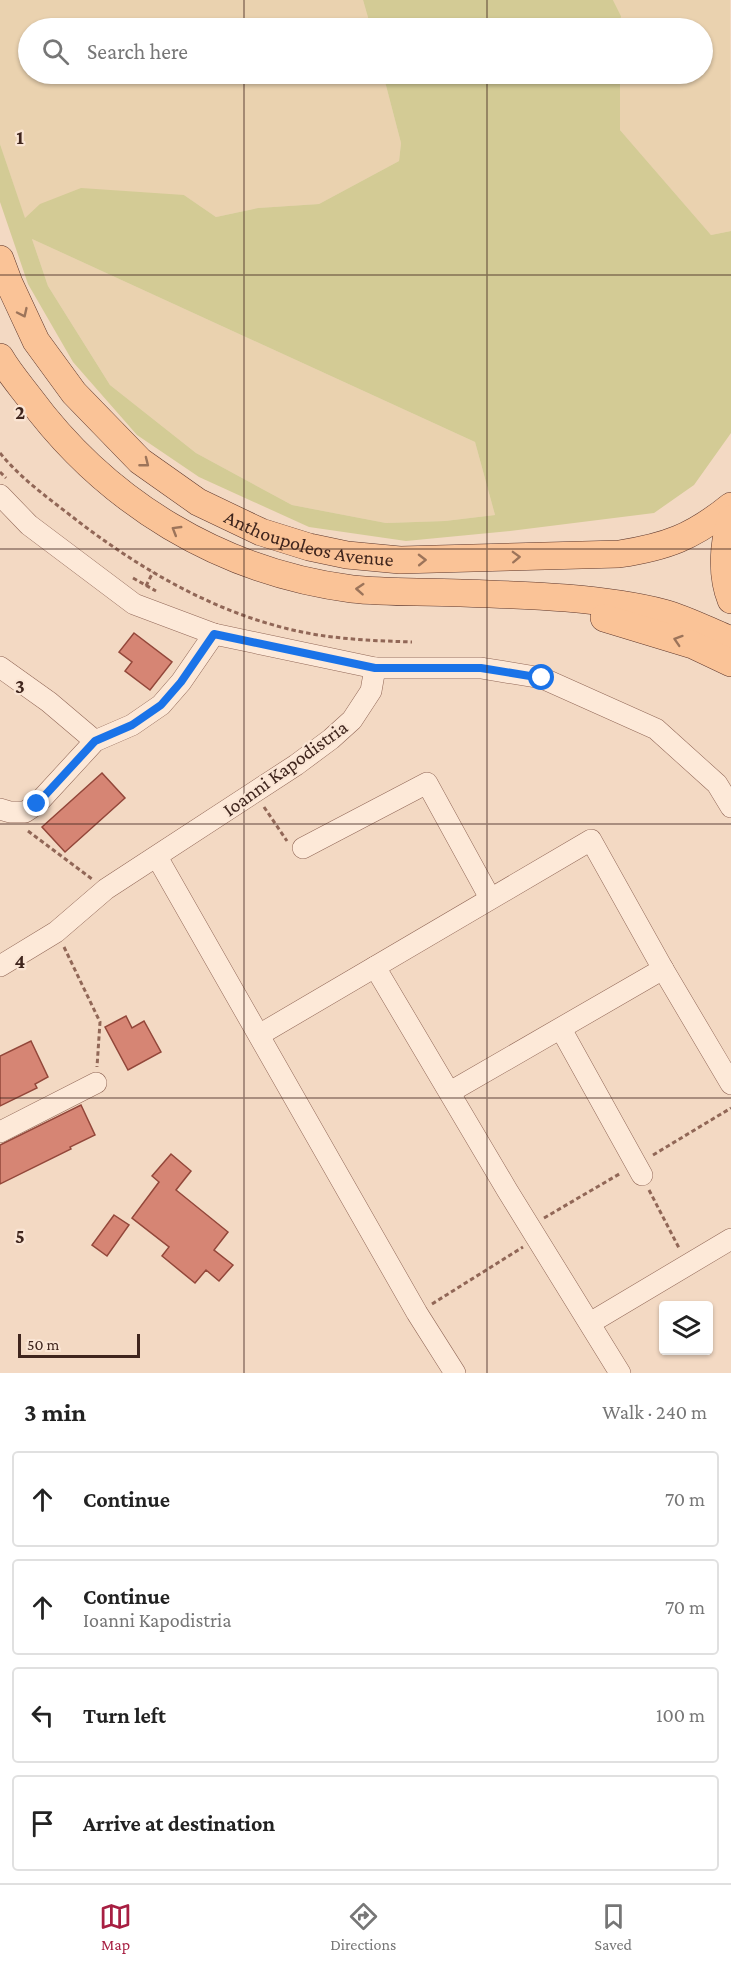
<!DOCTYPE html>
<html lang="en">
<head>
<meta charset="utf-8">
<style>
	body { margin:0; font-family:"Crimson Pro",serif; background:#f2f2f2; color:#222 }
	.controls { position:absolute; right:18px; bottom:18px; display:grid; overflow:hidden; border-radius:6px; box-shadow:0 2px 4px #0004 }
	.controls button { width:54px; height:54px; display:grid; place-items:center; padding:0; border:0; border-bottom:2px solid #e0e0e0; background:#fff; color:#222; font:30px sans-serif }
	.scale { position:absolute; left:18px; bottom:15px; width:122px; box-sizing:border-box; padding-left:6px; border:3px solid #3f251d; border-top:0; font-size:16px; line-height:21px; white-space:nowrap; color:#3f251d; -webkit-text-stroke:4px #fae5d4; paint-order:stroke }
	.stop { position:absolute; width:18px; height:18px; margin:-14px; border:4px solid #1a73e8; border-radius:50%; background:#fff }
	.stop.end { background:#1a73e8; border-color:#fff; box-shadow:0 2px 6px #0008 }
	.list { margin:0; padding:0; list-style:none }
	h2 { display:flex; justify-content:space-between; align-items:center; height:78px; margin:0; padding:0 24px; font-size:26px }
	h2 small { font-size:20px; font-weight:400; color:#767676 }
	.list li { display:grid; grid-template-columns:39px 1fr auto; gap:18px; align-items:center; box-sizing:border-box; height:96px; margin:0 12px 12px; padding:0 12px; border:2px solid #e0e0e0; border-radius:6px }
	.list b { display:block; font-size:22px; white-space:nowrap }
	.list p { margin:0; font-size:20px; white-space:nowrap; color:#767676 }
	.list em { font-size:20px; font-style:normal; color:#767676 }
	.icon { flex:none; width:33px; height:33px; fill:none; stroke:currentColor; stroke-width:2; stroke-linecap:round; stroke-linejoin:round }
	.map { position:relative; flex:none; width:731px; height:1373px; overflow:hidden }
	.search { position:absolute; background:#fff; box-shadow:0 2px 4px #0004; left:18px; right:18px; top:18px; height:66px; display:flex; align-items:center; gap:15px; box-sizing:border-box; padding:0 21px; border-radius:33px; color:#767676; font-size:22px }
	.sheet { height:510px; background:#fff }
	nav { display:flex; justify-content:space-around; align-items:center; box-sizing:border-box; height:84px; border-top:2px solid #e0e0e0; background:#fff; font-size:16px; color:#767676 }
	nav a { display:grid; justify-items:center; gap:3px }
	nav .on { color:#a71f42 }
	.map>svg:first-child { display:block }
	.farmland { fill:#ead2af }
	.green { fill:#d3cb95; fill-rule:evenodd }
	.building { fill:#d68574; stroke:#93473a; stroke-width:1.5 }
	.lines { fill:none; stroke-linecap:round; stroke-linejoin:round }
	.minor-casing { stroke:#916757; stroke-width:22 }
	.major-casing { stroke:#5e372c; stroke-width:28 }
	.path { stroke:#916757; stroke-width:3; stroke-dasharray:4.5 3; stroke-linecap:butt }
	.minor { stroke:#fde9d8; stroke-width:21 }
	.major { stroke:#fac397; stroke-width:27 }
	.oneway { stroke:#9c745a }
	.route { stroke:#1a73e8; stroke-width:8 }
	.grid { fill:none; stroke:#3f251d; stroke-width:1.5; stroke-opacity:0.55 }
	.labels { text-anchor:middle; stroke-width:4.5; stroke-linejoin:round; paint-order:stroke }
	.street-label { font-size:20px; fill:#3f251d; stroke:#fae5d4 }
	.grid-label { font-size:20px; text-anchor:middle; font-weight:bold; fill:#3f251d; stroke:#fae5d4; stroke-width:4.5; stroke-linejoin:round; paint-order:stroke }
</style>
</head>
<body>
<div class="map">
<svg width="731" height="1373" viewBox="0 0 731 1373">
	<rect width="100%" height="100%" fill="#f3d9c3"/>
	<g class="farmland">
		<path d="M0,0H363L371,28H28V74H383L401,143L399,161L319,204L258,208L216,217L184,195L25,219L0,144Z"/>
		<path d="M613,0H730L731,231L711,235L620,130V74H702V28H620L621,16Z"/>
		<path d="M32,239L475,442L495,515L445,521L386,523L292,505L196,453L110,385L48,286Z"/>
	</g>
	<g class="green">
		<path d="M363,0H613L621,16L620,28H371Z"/>
		<path d="M383,74H620V130L711,235L731,231V433L694,485L654,513L510,531L406,541L309,527L199,477L137,435L73,362L28,284L0,202V144L25,218L40,204L81,188L184,195L216,217L258,208L319,204L399,161L401,143ZM32,239L475,442L495,515L445,521L386,523L292,505L196,453L110,385L48,286Z"/>
	</g>
	<g class="building">
		<path d="M134,633L172,662L150,690L125,671L132,662L119,652Z"/>
		<path d="M102,773L125,798L65,852L42,827Z"/>
		<path d="M126,1016L132,1028L144,1021L161,1052L128,1070L105,1027Z"/>
		<path d="M31,1041L48,1077L35,1084L37,1088L0,1106V1056Z"/>
		<path d="M81,1105L95,1135L70,1147L71,1149L0,1184V1145Z"/>
		<path d="M171,1154L191,1171L176,1190L228,1232L214,1250L233,1265L219,1281L206,1270L195,1283L162,1256L169,1247L132,1218L159,1182L152,1176Z"/>
		<path d="M114,1215L129,1225L107,1256L92,1245Z"/>
	</g>
	<g class="lines">
		<g class="minor-casing">
			<g id="minor">
				<path d="M0,495L29,525L134,604L214,634L375,668L371,691L352,720L331,739L296,765L106,889L56,932L0,966"/>
				<path d="M0,667L49,702L95,741"/>
				<path d="M375,668H481L542,678L656,729L717,784L731,807"/>
				<path d="M0,809L10,812H25L37,804L95,741L132,725L161,705L181,682L214,634"/>
				<path d="M303,848L427,783L490,898"/>
				<path d="M157,857L417,1313L455,1373"/>
				<path d="M375,967L507,1190L620,1373"/>
				<path d="M561,1029L642,1175"/>
				<path d="M259,1035L591,840L663,969L731,1084"/>
				<path d="M450,1092L663,969"/>
				<path d="M0,1132L96,1083"/>
				<path d="M590,1323L731,1239"/>
			</g>
		</g>
		<g class="major-casing">
			<g id="major">
				<path id="s1" d="M0,259L9,283L36,341L74,393L140,461L198,502L261,532L309,547L347,555L400,560L619,554C666,547 693,537 731,506"/>
				<path d="M0,357C8,371 19,384 29,397C107,503 221,572 352,589C388,593 424,591 461,593C524,595 602,597 664,613C686,619 709,631 731,640"/>
				<path d="M731,519C723,544 721,575 731,600"/>
				<path d="M604,618L693,645L731,663"/>
			</g>
		</g>
		<g class="path">
			<path d="M0,453C22,480 51,500 79,522C151,577 234,623 325,636C354,640 383,641 412,642"/>
			<path d="M0,472L6,478"/>
			<path d="M133,578L156,591"/>
			<path d="M146,586L153,572"/>
			<path d="M264,807L287,841"/>
			<path d="M28,831L92,879"/>
			<path d="M64,947L100,1022L97,1067"/>
			<path d="M653,1155L731,1108"/>
			<path d="M649,1190L679,1248"/>
			<path d="M544,1218L621,1173"/>
			<path d="M432,1304L523,1247"/>
		</g>
		<use href="#minor" class="minor"/>
		<use href="#major" class="major"/>
	</g>
	<defs><path id="oneway-chevron" d="M-2-3.5L2.5 0L-2 3.5" fill="none" stroke-width="1.6" stroke-linecap="round" stroke-linejoin="round" transform="scale(1.5)"/></defs>
	<g class="oneway">
		<use href="#oneway-chevron" transform="translate(23 313) rotate(65)"/>
		<use href="#oneway-chevron" transform="translate(145 463) rotate(38)"/>
		<use href="#oneway-chevron" transform="translate(176 530) rotate(-149)"/>
		<use href="#oneway-chevron" transform="translate(516 557) rotate(-2)"/>
		<use href="#oneway-chevron" transform="translate(422 560) rotate(-1)"/>
		<use href="#oneway-chevron" transform="translate(360 589) rotate(-176)"/>
		<use href="#oneway-chevron" transform="translate(678 640) rotate(-162)"/>
	</g>
	<g class="lines">
		<path class="route" d="M37,804L95,741L132,725L161,705L181,682L214,634L375,668H481L542,678"/>
	</g>
	<path class="grid" d="M244,0V28M487,0V28M244,74V1373M487,74V1373M0,275H731M0,549H731M0,824H731M0,1098H731"/>
	<g class="labels">
		<g class="street-label">
			<text dy="7" stroke="none"><textPath href="#s1" startOffset="438">Anthoupoleos Avenue</textPath></text>
			<text transform="translate(285 768) rotate(-36)" y="7">Ioanni Kapodistria</text>
		</g>
	</g>
	<g class="grid-label">
		<text x="20" y="144">1</text>
		<text x="20" y="419">2</text>
		<text x="20" y="693">3</text>
		<text x="20" y="968">4</text>
		<text x="20" y="1243">5</text>
	</g>
</svg>
<div class="controls">
<button><svg class="icon" aria-label="layers" viewBox="0 0 24 24"><path d="M12 4l9 5-9 5-9-5zM3 14l9 5 9-5"/></svg></button>
</div>
<div class="scale">50 m</div>
<div class="stop" style="left:542px;top:678px"></div>
<div class="stop end" style="left:37px;top:804px"></div>
<div class="search"><svg class="icon" aria-label="search" viewBox="0 0 24 24"><circle cx="10" cy="10" r="6"/><path d="M15 15l6 6"/></svg>Search here</div>
</div>
<section class="sheet">
<h2>3 min<small>Walk · 240 m</small></h2>
<ul class="list">
<li><svg class="icon" aria-label="ahead" viewBox="0 0 24 24"><path d="M12 20V5M6 11l6-6 6 6"/></svg><div><b>Continue</b></div><em>70 m</em></li>
<li><svg class="icon" aria-label="ahead" viewBox="0 0 24 24"><path d="M12 20V5M6 11l6-6 6 6"/></svg><div><b>Continue</b><p>Ioanni Kapodistria</p></div><em>70 m</em></li>
<li><svg class="icon" aria-label="left" viewBox="0 0 24 24"><path d="M17 20v-9H6M10 6l-5 5 5 5"/></svg><div><b>Turn left</b></div><em>100 m</em></li>
<li><svg class="icon" aria-label="arrive" viewBox="0 0 24 24"><path d="M6 21V4h12l-3 4 3 4H6"/></svg><div><b>Arrive at destination</b></div></li>
</ul>
</section>
<nav>
<a class="on"><svg class="icon" aria-label="map" viewBox="0 0 24 24"><path d="M3 6l6-2 6 2 6-2v14l-6 2-6-2-6 2zM9 4v14M15 6v14"/></svg>Map</a>
<a><svg class="icon" aria-label="directions" viewBox="0 0 24 24"><path d="M12 3l9 9-9 9-9-9zM9 14v-3h6M13 9l2 2-2 2"/></svg>Directions</a>
<a><svg class="icon" aria-label="saved" viewBox="0 0 24 24"><path d="M7 4h10v16l-5-4-5 4z"/></svg>Saved</a>
</nav>
</body>
</html>
